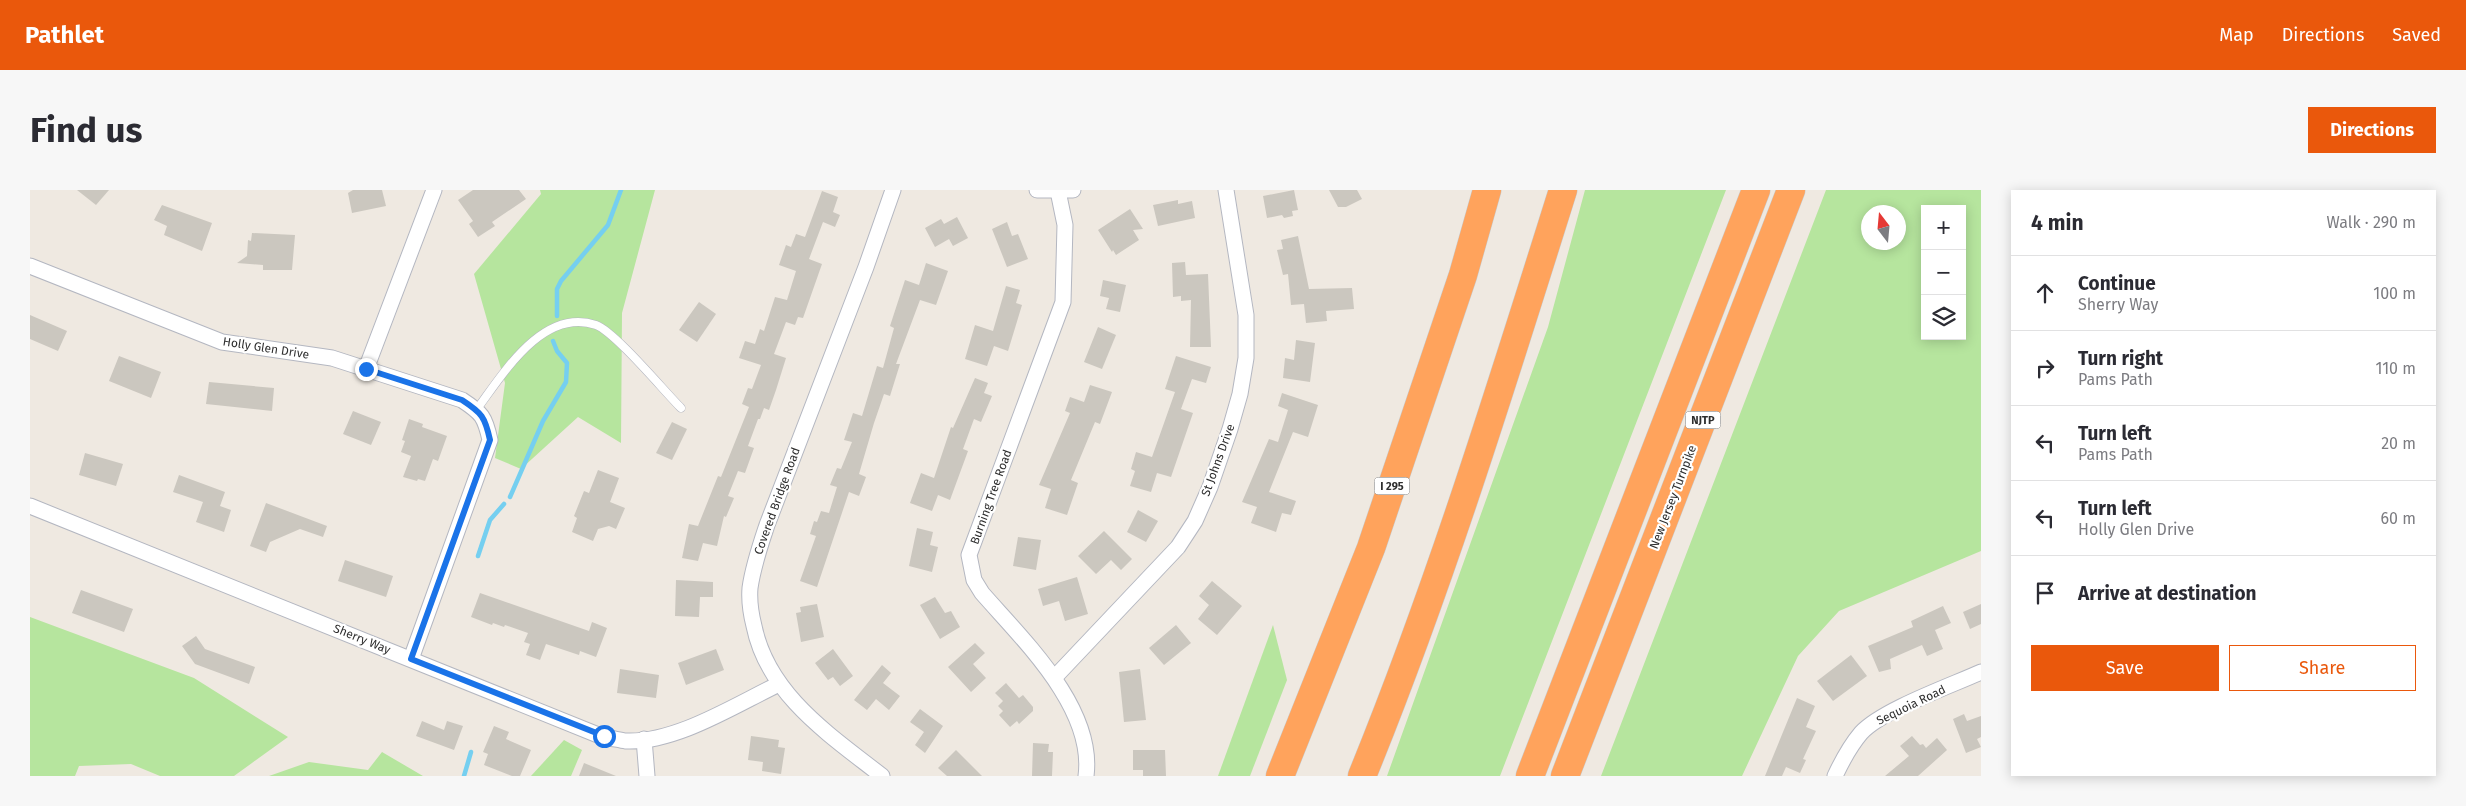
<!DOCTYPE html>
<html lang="en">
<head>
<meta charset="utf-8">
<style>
	body { margin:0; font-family:"Fira Sans",sans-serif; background:#f7f7f7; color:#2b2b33 }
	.controls { position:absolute; right:15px; top:15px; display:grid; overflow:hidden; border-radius:0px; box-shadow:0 2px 12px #0003 }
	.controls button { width:45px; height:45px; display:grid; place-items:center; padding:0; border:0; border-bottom:1px solid #e1e1e2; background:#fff; color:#2b2b33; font:25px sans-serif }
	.compass { position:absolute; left:1831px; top:15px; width:45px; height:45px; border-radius:50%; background:#fff; box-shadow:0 2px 12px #0003; rotate:344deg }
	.stop { position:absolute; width:15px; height:15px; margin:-11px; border:4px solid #1a73e8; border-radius:50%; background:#fff }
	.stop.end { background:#1a73e8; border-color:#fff; box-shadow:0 1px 5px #0008 }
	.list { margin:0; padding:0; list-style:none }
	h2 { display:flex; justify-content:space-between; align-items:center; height:65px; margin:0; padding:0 20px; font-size:21px }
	h2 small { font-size:16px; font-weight:400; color:#7c7c81 }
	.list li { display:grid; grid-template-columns:32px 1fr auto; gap:15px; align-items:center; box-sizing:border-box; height:75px; padding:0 20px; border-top:1px solid #e1e1e2 }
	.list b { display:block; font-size:19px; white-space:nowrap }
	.list p { margin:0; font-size:16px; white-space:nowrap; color:#7c7c81 }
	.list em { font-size:16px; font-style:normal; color:#7c7c81 }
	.actions { display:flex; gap:10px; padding:15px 20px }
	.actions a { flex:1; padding:11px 0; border:1px solid #ea580c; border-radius:0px; text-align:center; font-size:18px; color:#ea580c }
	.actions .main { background:#ea580c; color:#fff }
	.icon { flex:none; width:28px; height:28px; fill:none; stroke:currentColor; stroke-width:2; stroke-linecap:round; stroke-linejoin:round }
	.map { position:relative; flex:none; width:1951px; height:586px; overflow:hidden; border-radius:0px }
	header { display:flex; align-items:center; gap:30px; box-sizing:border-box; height:70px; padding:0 25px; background:#ea580c; color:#fff }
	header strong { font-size:24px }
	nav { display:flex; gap:28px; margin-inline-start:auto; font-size:18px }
	.intro { display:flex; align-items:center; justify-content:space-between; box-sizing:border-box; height:120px; padding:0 30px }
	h1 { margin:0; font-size:35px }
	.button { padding:12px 22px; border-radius:0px; background:#ea580c; color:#fff; font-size:18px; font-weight:700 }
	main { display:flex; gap:30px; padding:0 30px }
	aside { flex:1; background:#fff; border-radius:0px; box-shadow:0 2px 12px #0003 }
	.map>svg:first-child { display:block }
	.green { fill:#b6e59e; fill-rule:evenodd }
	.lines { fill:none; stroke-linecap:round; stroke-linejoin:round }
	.stream { stroke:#75cff0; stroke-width:4.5 }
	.building { fill:#cbc7bf }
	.lane-casing { stroke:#b4b7c1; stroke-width:9 }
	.street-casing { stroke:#b4b7c1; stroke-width:17 }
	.highway-casing { stroke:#c9c9c9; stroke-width:29 }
	.lane { stroke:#fff; stroke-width:8 }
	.street { stroke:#fff; stroke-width:15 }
	.highway { stroke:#ffa35c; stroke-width:28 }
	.route { stroke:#1a73e8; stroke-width:6 }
	.labels { text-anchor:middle; stroke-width:4.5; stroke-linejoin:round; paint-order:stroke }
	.shield { fill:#fff; stroke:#6d6d6d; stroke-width:1 }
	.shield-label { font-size:11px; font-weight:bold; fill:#2e2e2e }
	.street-label { font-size:12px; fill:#2e2e2e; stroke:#fff }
</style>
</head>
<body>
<header>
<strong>Pathlet</strong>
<nav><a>Map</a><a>Directions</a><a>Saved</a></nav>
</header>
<div class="intro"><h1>Find us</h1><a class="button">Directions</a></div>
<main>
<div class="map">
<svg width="1951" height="586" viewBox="0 0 1951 586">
	<rect width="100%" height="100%" fill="#efe9e1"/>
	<g class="green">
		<path d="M510,0H625L592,123L591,253L548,227L491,279L465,268L475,193L444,84L511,4Z"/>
		<path d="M1555,0H1696L1470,586H1357L1518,137Z"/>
		<path d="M1796,0H1951V361L1809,421L1768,466L1712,586H1571ZM1895,19H1932V146H1895ZM1838,22H1868V52H1838Z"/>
		<path d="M0,427L164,488L258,547L204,586H130L101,574L49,576L45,586H0Z"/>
		<path d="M1243,435L1257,490L1220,586H1188Z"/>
		<path d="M534,550L552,560L541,586H501Z"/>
		<path d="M352,562L393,586H239L279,572L338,580Z"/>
	</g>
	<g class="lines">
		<g class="stream">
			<path d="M527,126V99L531,91L578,35L591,0"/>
			<path d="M480,307L513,231L536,192L537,173L527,161L523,151"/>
			<path d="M448,366L460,330L474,314"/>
			<path d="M434,586L441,562"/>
		</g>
	</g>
	<g class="building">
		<path d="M47,0H79L66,15Z"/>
		<path d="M323,0H352L356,16L322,23L318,3Z"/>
		<path d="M443,0H489L496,9L462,32L465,36L448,47L439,34L443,31L428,10Z"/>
		<path d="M1264,0L1268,20L1262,21L1263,26L1254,28L1252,25L1237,28L1233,6Z"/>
		<path d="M1299,0H1327L1332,9L1316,17H1308Z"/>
		<path d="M792,1L808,7L803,22L810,25L805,37L793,32L779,69L792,74L773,128L768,127L765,135L756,132L744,164L756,168L746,200L739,220L734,218L730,229H728L718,256L724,258L715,283L708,281L698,306L704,308L696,327L694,326L687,356L673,353L668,371L652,368L659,334L668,336L688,286L691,287L719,217L712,214L718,198L722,199L731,175L709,168L715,151L725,154L730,139L734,141L745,107L757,110L766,81L749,75L756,55L761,57L766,44L775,47Z"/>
		<path d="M1148,10V14L1162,11L1165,28L1128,36L1123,15Z"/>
		<path d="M132,15L182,33L172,61L134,45L137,36L124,30Z"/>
		<path d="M1100,19L1113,39L1103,40L1109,50L1086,65L1083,60L1082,62L1068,40Z"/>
		<path d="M927,27L938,48L923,56L919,49L905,57L895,38L911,29L914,34Z"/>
		<path d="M977,32L982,46L988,44L998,69L977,77L962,39Z"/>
		<path d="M222,43L265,45L262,80H233V75L207,73L217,66L218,50L221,51Z"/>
		<path d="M1268,46L1279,99L1322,98L1324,119L1296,121L1297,131L1276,133L1274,114L1261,115L1258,84L1253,85L1247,60L1253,59L1251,50Z"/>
		<path d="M1155,72L1156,85L1178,84L1181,157H1160L1161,110L1151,111V106L1143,107L1142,73Z"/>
		<path d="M896,73L918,81L906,115L890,110L866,174H870L860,206L854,204L844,233L829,284L836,287L829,306L819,302L787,397L770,391L786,346L780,344L784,331L787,332L791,321L799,323L807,297L800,295L807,278L811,279L822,252L814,250L823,223L832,226L847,176L853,178L864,138L860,136L875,90L889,95Z"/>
		<path d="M1073,90L1096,95L1090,122L1076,119L1079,108L1070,106Z"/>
		<path d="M976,96L990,100L986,113L992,115L978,161L964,156L957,176L935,169L945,135L963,141Z"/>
		<path d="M669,112L686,124L667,152L649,140Z"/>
		<path d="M0,125L37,141L28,161L0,149Z"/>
		<path d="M1068,137L1086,145L1072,179L1054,172Z"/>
		<path d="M1266,150L1285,153L1280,192L1253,188L1255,168L1264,170Z"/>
		<path d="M89,166L131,182L121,208L79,191Z"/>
		<path d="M1146,166L1181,177L1176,193L1162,189L1151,219L1163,223L1141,287L1127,283L1121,302L1100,296L1105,281L1101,279L1106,262L1122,267L1145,202L1135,199Z"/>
		<path d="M945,188L958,193L954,203L962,206L951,232L944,229L933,259L938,261L920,310L908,305L902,321L880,313L891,283L904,288L921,237L923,238Z"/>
		<path d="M179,192L244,198L242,221L176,214Z"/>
		<path d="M1060,195L1082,202L1070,234L1065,232L1041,290L1048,293L1037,325L1015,318L1021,299L1009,295L1040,223L1035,221L1040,207L1054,212Z"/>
		<path d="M1252,203L1288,215L1278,247L1263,242L1239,302L1266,311L1261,325L1252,323L1246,342L1221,333L1227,317L1212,312L1239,249L1248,252L1258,220L1248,216Z"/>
		<path d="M323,221L351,232L341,255L313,244Z"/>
		<path d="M379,229L393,234L392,237L417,246L408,271L403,269L395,291L388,289L387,291L373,287L381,266L371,262L375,251L372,250Z"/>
		<path d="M642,232L657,239L642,270L626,263Z"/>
		<path d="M55,263L93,274L86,296L49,285Z"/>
		<path d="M568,280L589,288L580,312L595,318L586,339L579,336L568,339L563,351L542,342L547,328L544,326L554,301L559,303Z"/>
		<path d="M149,285L195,302L190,316L201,320L194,342L166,332L173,312L143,302Z"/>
		<path d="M236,313L297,336L293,347L270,339L240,352L236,362L220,356Z"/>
		<path d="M1108,320L1128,331L1116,352L1097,342Z"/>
		<path d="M887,338L903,342L900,355L908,357L902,382L879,376Z"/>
		<path d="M1074,341L1102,369L1091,380L1081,370L1066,384L1048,366Z"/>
		<path d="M988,347L1011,350L1006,380L983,376Z"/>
		<path d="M315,370L363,386L356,407L308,391Z"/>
		<path d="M1047,387L1058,424L1035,431L1029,411L1013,416L1008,399Z"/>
		<path d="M646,390L683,392V407H670L669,427L645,426Z"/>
		<path d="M1182,391L1212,416L1187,445L1168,429L1179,415L1169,406Z"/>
		<path d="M51,400L103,419L94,442L42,423Z"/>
		<path d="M450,403L559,441L562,432L577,438L566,467L550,461L549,465L516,454L510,470L496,465L500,454L494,452L498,443L475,435L474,437L463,433L462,435L441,427Z"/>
		<path d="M905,407L915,423L921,421L930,437L910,449L890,415Z"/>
		<path d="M787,414L794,447L771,452L766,423L771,422L770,417Z"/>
		<path d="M1951,414V434L1940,439L1933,422Z"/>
		<path d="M1913,416L1921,433L1905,440L1913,459L1897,466L1892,455L1860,469L1861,479L1849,482L1838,456L1883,437L1881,431Z"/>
		<path d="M1146,435L1161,453L1134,475L1119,458Z"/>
		<path d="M166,446L175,459L225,477L219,494L165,474L152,456Z"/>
		<path d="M945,453L955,463L943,474L956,488L941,502L918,477Z"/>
		<path d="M686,459L694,480L656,495L648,473Z"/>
		<path d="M803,459L823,486L810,496L803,487L798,490L785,473Z"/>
		<path d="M1821,465L1837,486L1803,511L1787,491Z"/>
		<path d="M852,475L861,483L853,493L870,506L859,520L846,509L837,520L824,510Z"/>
		<path d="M590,479L629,485L626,508L587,503Z"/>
		<path d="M1110,479L1116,530L1094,532L1089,482Z"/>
		<path d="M976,493L989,508L993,505L1003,517V521L989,534L987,531L980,537L969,525L973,521L968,516L973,511L965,503Z"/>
		<path d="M1767,508L1785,516L1776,537L1786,541L1773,569L1776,570L1770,583L1756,577L1752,586H1735Z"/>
		<path d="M890,519L913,536L895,563L885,555L894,542L880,532Z"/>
		<path d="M1934,524L1937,531L1951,526V547L1947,549L1951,557L1936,563L1923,529Z"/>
		<path d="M392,531L414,540L417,531L433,536L424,560L386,546Z"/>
		<path d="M464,536L479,542L476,549L501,560L490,586H482L454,575L458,564L453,562Z"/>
		<path d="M721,546L749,550L748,557L755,558L751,584L732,581L733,572L718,570Z"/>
		<path d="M1882,546L1890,555L1893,554L1896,558L1907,548L1917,560L1888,586H1855L1879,566L1870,556Z"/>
		<path d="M1003,553L1019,554L1018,562H1023L1022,586H1002Z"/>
		<path d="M926,560L952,586H917L908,578Z"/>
		<path d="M1103,560H1135L1136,586H1113V580H1103Z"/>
		<path d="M554,573L586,586H549Z"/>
	</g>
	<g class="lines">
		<g class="lane-casing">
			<path id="lane" d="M447,219C473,184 513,117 566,135C585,142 634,201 651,218"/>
		</g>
		<g class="street-casing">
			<g id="street">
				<path d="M1007,0H1043"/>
				<path d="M1028,1L1035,35L1033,112L939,365L944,390L952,403C993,450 1065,518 1056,586"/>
				<path d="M0,76L192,152L302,168L432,210C452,223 455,227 460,250L381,469"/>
				<path d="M336,179L404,0"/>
				<path d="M0,316L573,547C581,548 589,550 596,551C646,553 705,515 749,494"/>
				<path d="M1025,487L1148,357L1165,331L1180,297L1200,239L1210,204L1216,168V125L1196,0"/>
				<path d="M614,549L617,586"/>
				<path d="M852,586C800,545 738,505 724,436C721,424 719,410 720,398C723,376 730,356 737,335L836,77L863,0"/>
				<path d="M1805,586C1812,571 1820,556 1831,543C1852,520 1920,496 1951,482"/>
			</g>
		</g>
		<g class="highway-casing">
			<g id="highway">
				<path d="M1250,586L1341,358L1433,85L1457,0"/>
				<path d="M1332,586C1410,395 1471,197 1533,0"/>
				<path d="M1500,586L1726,0"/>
				<path d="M1535,586L1761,0"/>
			</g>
		</g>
		<use href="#lane" class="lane"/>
		<use href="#street" class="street"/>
		<use href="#highway" class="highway"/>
	</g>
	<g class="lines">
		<path class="route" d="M336,179L432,210C452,223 455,227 460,250L381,469L574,546"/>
	</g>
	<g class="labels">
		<g class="shield">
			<rect x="1655.5" y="221.5" width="35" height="17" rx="4"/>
			<rect x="1344.5" y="287.5" width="35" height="17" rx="4"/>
		</g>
		<g class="shield-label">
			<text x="1673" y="234">NJTP</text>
			<text x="1362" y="300">I 295</text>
		</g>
		<g class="street-label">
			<text transform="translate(236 158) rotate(9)" y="4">Holly Glen Drive</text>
			<text transform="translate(1188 270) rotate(-70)" y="4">St Johns Drive</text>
			<text transform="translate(961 307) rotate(-70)" y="4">Burning Tree Road</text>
			<text transform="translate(1643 307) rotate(-69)" y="4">New Jersey Turnpike</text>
			<text transform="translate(747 311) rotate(-70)" y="4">Covered Bridge Road</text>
			<text transform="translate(332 449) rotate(22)" y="4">Sherry Way</text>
			<text transform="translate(1881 515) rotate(-26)" y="4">Sequoia Road</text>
		</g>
	</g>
</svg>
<div class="controls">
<button>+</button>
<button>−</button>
<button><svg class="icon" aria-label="layers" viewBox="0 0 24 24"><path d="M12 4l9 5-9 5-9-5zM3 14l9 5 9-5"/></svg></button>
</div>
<svg class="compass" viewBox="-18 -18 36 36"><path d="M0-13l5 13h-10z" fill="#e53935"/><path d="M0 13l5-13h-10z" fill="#7c7c81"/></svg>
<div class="stop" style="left:574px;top:546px"></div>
<div class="stop end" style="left:336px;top:179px"></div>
</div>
<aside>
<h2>4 min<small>Walk · 290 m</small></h2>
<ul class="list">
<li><svg class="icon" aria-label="ahead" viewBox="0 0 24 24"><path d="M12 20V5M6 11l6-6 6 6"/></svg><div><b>Continue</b><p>Sherry Way</p></div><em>100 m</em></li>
<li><svg class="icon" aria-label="right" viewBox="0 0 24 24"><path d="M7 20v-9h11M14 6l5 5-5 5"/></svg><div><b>Turn right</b><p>Pams Path</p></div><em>110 m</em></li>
<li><svg class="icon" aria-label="left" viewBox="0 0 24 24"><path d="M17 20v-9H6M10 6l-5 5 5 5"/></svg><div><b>Turn left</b><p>Pams Path</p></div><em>20 m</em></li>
<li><svg class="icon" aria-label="left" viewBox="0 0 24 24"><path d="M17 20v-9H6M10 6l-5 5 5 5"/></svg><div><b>Turn left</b><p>Holly Glen Drive</p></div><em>60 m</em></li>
<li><svg class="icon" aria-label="arrive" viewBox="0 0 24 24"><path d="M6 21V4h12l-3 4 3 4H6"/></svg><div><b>Arrive at destination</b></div></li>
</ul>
<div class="actions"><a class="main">Save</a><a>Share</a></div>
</aside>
</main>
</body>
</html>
